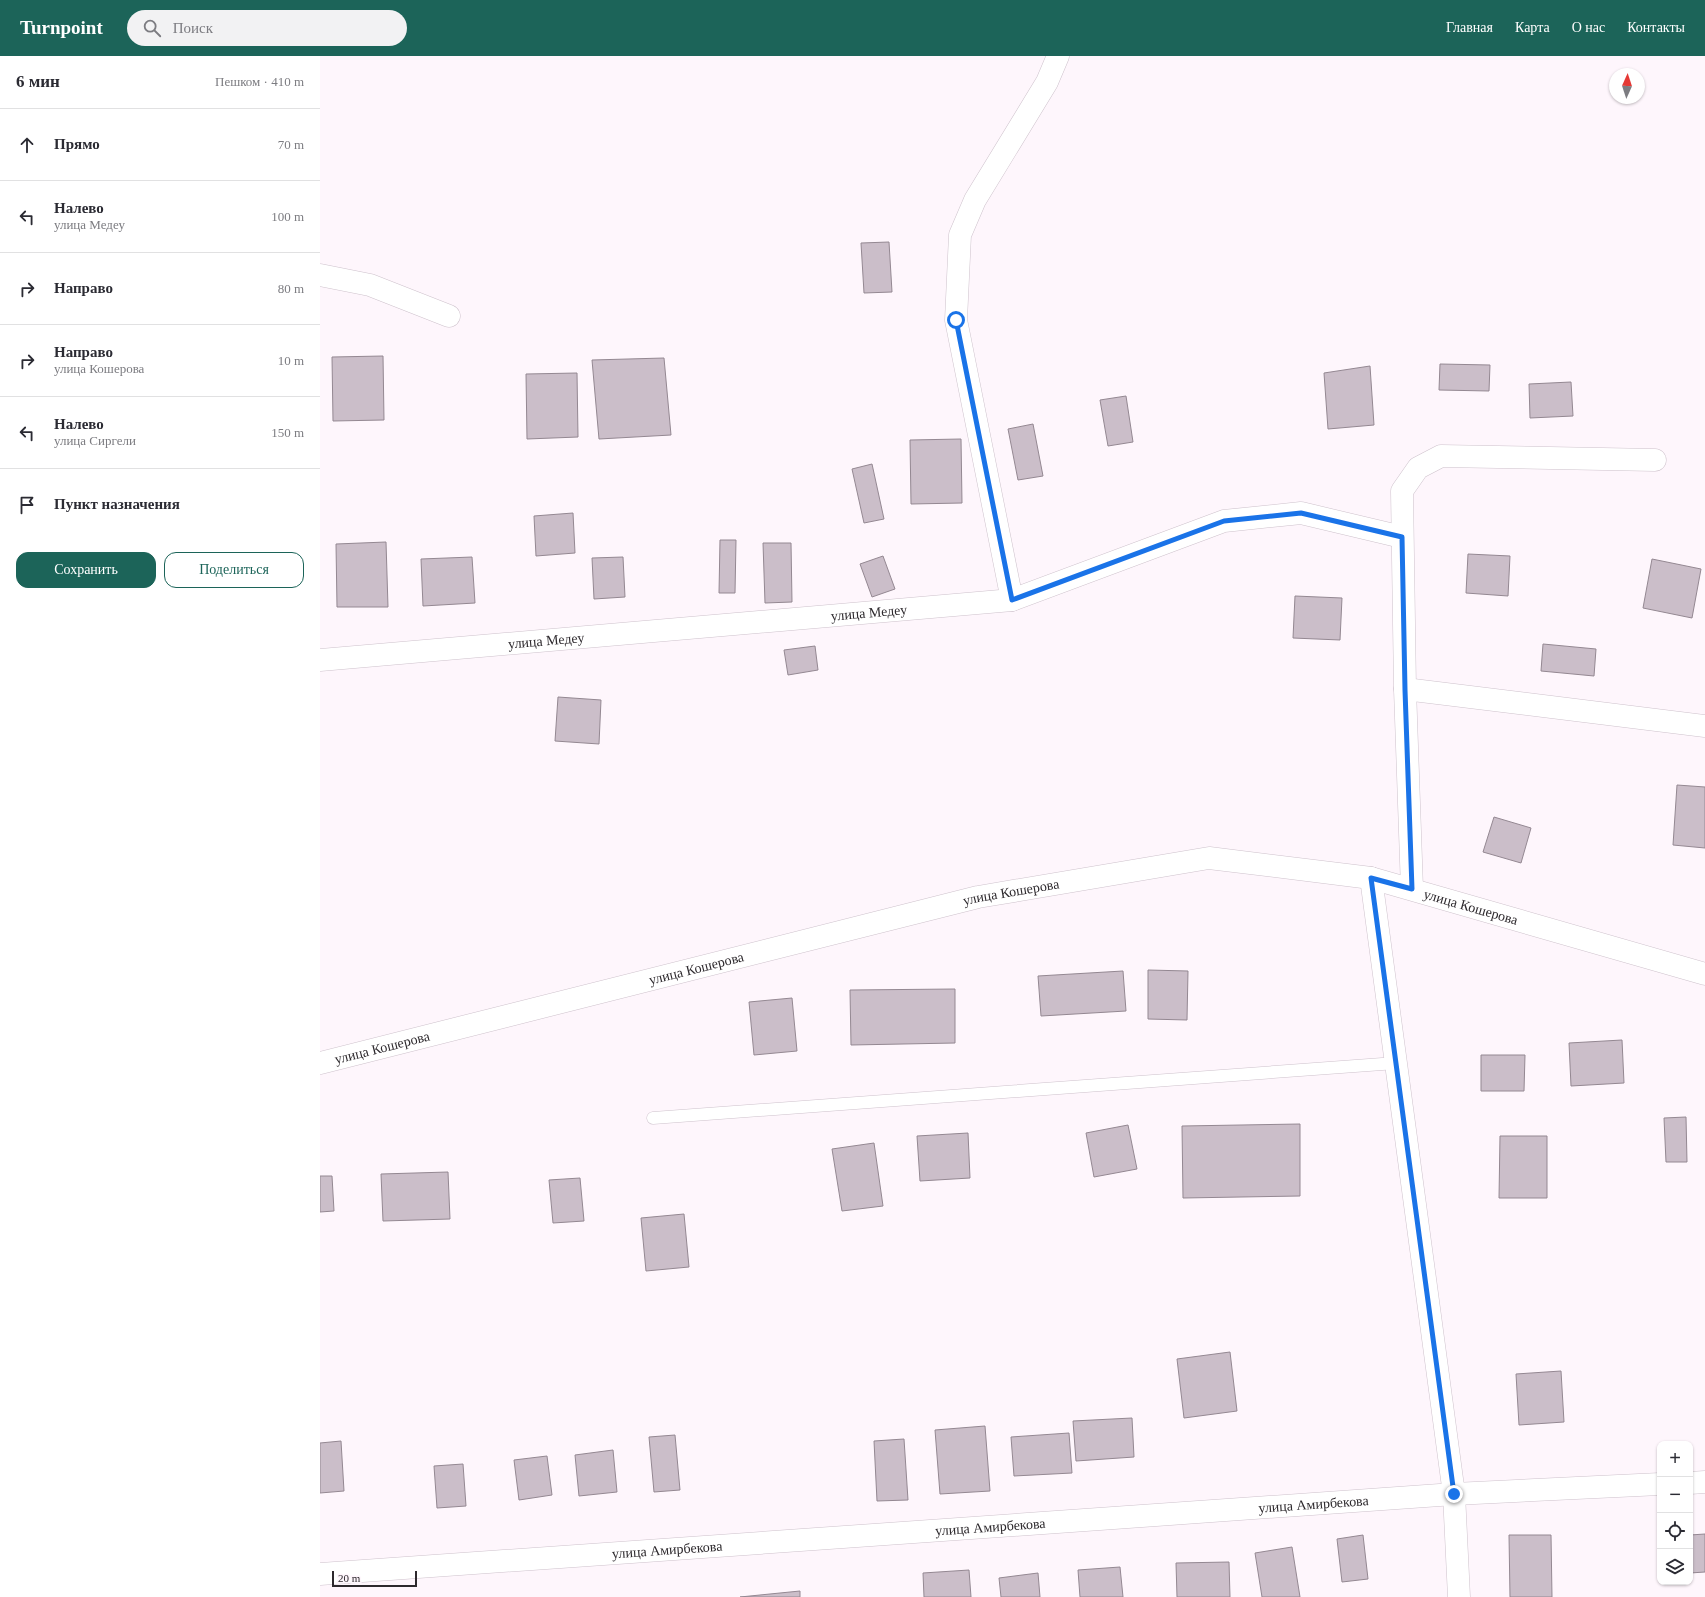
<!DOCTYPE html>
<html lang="ru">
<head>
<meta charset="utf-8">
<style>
	body { margin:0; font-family:Georgia,serif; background:#f2f2f3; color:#2b2b33 }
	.controls { position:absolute; right:12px; bottom:12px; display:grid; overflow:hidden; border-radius:8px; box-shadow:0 1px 3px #0004 }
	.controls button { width:36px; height:36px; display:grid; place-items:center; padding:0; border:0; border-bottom:1px solid #e1e1e2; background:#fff; color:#2b2b33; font:20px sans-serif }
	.compass { position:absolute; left:1289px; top:12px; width:36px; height:36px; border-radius:50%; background:#fff; box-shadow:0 1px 3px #0004; rotate:3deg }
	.scale { position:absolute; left:12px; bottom:10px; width:85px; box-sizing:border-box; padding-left:4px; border:2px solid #2d292d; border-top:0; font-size:11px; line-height:14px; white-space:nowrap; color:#2d292d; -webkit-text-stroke:3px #fef6fc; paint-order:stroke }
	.stop { position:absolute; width:12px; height:12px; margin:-9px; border:3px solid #1a73e8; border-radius:50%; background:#fff }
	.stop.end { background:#1a73e8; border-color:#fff; box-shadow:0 1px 4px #0008 }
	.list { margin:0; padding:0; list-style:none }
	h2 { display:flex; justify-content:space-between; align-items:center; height:52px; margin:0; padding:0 16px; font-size:17px }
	h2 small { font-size:13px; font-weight:400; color:#7c7c81 }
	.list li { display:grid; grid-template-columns:26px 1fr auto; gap:12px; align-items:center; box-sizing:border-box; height:72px; padding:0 16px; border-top:1px solid #e1e1e2 }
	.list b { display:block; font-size:15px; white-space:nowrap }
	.list p { margin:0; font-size:13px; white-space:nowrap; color:#7c7c81 }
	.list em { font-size:13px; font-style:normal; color:#7c7c81 }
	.actions { display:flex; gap:8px; padding:12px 16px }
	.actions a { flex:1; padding:9px 0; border:1px solid #1c6459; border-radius:12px; text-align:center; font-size:14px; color:#1c6459 }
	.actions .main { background:#1c6459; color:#fff }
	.icon { flex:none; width:22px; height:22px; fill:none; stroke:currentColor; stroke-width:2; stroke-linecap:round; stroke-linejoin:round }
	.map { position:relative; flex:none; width:1385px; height:1541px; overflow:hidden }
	header { display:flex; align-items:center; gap:24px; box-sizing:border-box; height:56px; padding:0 20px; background:#1c6459; color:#fff }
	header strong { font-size:19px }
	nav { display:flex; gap:22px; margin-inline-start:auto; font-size:14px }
	.search { width:280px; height:36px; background:#f2f2f3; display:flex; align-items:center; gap:10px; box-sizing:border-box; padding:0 14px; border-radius:22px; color:#7c7c81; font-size:15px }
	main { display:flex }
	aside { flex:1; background:#fff }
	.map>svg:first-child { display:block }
	.building { fill:#cbbec9; stroke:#948892 }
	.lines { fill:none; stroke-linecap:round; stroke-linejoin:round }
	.service-casing { stroke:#cec2cc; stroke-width:13 }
	.minor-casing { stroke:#cec2cc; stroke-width:23 }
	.service { stroke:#fff; stroke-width:12 }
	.minor { stroke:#fff; stroke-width:22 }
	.route { stroke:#1a73e8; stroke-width:5 }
	.labels { text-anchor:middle; stroke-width:3.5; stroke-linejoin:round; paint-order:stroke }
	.street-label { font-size:14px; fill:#2d292d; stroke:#fef6fc }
</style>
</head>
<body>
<header>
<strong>Turnpoint</strong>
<div class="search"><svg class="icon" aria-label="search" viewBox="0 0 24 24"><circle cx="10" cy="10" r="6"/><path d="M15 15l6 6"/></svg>Поиск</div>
<nav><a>Главная</a><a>Карта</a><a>О нас</a><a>Контакты</a></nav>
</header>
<main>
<aside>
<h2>6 мин<small>Пешком · 410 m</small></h2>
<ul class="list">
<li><svg class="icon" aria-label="ahead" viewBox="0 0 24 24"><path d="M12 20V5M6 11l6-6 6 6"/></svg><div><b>Прямо</b></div><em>70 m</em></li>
<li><svg class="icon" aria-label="left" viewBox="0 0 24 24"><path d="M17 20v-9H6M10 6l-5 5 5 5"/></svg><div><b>Налево</b><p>улица Медеу</p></div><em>100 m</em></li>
<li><svg class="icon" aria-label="right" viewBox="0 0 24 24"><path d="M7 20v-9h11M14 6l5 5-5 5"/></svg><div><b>Направо</b></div><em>80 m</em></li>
<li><svg class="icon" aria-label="right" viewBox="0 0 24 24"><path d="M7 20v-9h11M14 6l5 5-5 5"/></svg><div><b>Направо</b><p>улица Кошерова</p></div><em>10 m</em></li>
<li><svg class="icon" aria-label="left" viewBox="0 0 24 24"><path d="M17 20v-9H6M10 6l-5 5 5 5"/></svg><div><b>Налево</b><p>улица Сиргели</p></div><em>150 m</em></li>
<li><svg class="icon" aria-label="arrive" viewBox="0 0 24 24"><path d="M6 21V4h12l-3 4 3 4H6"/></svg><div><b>Пункт назначения</b></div></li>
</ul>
<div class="actions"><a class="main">Сохранить</a><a>Поделиться</a></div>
</aside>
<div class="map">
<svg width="1385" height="1541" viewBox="0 0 1385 1541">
	<rect width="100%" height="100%" fill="#fef6fc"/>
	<g class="building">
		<path d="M569,186L572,236L544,237L541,187Z"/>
		<path d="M63,300L64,364L13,365L12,301Z"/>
		<path d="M344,302L351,379L279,383L272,304Z"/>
		<path d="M1120,308L1170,309L1169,335L1119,334Z"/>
		<path d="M1050,310L1054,369L1008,373L1004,317Z"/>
		<path d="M257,317L258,381L207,383L206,318Z"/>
		<path d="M1251,326L1253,360L1210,362L1209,328Z"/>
		<path d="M806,340L813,386L788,390L780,344Z"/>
		<path d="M713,368L723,420L698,424L688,373Z"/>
		<path d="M641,383L642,447L591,448L590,384Z"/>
		<path d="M552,408L564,463L544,467L532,413Z"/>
		<path d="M253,457L255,497L216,500L214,460Z"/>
		<path d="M400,484H416L415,537H399Z"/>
		<path d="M66,486L68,551H17L16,488Z"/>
		<path d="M443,487H471L472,546L445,547Z"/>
		<path d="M1148,498L1190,500L1188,540L1146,537Z"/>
		<path d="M563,500L575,533L552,541L540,508Z"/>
		<path d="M152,501L155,547L103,550L101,503Z"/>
		<path d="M303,501L305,541L274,543L272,502Z"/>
		<path d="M1332,503L1381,513L1372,562L1323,552Z"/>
		<path d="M975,540L1022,542L1020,584L973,582Z"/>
		<path d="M1223,588L1276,593L1274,620L1221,615Z"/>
		<path d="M495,590L498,614L468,619L464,594Z"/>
		<path d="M238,641L281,644L279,688L235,685Z"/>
		<path d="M1357,729L1385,731V792L1353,789Z"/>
		<path d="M1174,761L1211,772L1201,807L1163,796Z"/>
		<path d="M828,914L868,915L867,964L828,963Z"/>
		<path d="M803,915L806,955L721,960L718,920Z"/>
		<path d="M635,933V987L531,989L530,934Z"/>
		<path d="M472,942L477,995L434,999L429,946Z"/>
		<path d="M1302,984L1304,1027L1251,1030L1249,987Z"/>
		<path d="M1161,999H1205L1204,1035H1161Z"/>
		<path d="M1366,1061L1367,1106H1346L1344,1062Z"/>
		<path d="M980,1068V1140L863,1142L862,1070Z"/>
		<path d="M808,1069L817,1113L774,1121L766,1077Z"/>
		<path d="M648,1077L650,1122L600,1125L597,1080Z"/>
		<path d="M1180,1080H1227V1142H1179Z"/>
		<path d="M554,1087L563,1150L522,1155L512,1093Z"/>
		<path d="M128,1116L130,1163L63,1165L61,1118Z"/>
		<path d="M0,1120H12L14,1155L0,1156Z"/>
		<path d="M260,1122L264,1165L233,1167L229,1124Z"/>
		<path d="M364,1158L369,1211L326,1215L321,1162Z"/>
		<path d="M910,1296L917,1355L864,1362L857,1303Z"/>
		<path d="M1241,1315L1244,1366L1199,1369L1196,1318Z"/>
		<path d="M812,1362L814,1401L756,1405L753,1365Z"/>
		<path d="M665,1370L670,1435L620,1438L615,1374Z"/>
		<path d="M749,1377L752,1417L694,1420L691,1381Z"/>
		<path d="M355,1379L360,1434L334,1436L329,1381Z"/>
		<path d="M584,1383L588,1444L557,1445L554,1385Z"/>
		<path d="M21,1385L24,1435L0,1437V1387Z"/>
		<path d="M293,1394L297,1436L259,1440L255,1399Z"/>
		<path d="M227,1400L232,1439L199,1444L194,1404Z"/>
		<path d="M143,1408L146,1450L117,1452L114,1410Z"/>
		<path d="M1385,1478V1516L1370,1517V1479Z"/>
		<path d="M1043,1479L1048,1523L1022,1526L1017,1483Z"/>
		<path d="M1189,1479H1231L1232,1541H1190Z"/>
		<path d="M972,1491L980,1541H942L935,1497Z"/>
		<path d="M909,1506L910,1541H857L856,1507Z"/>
		<path d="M800,1511L803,1541H760L758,1514Z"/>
		<path d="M649,1514L651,1541H604L603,1517Z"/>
		<path d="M718,1517L720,1541H681L679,1522Z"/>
		<path d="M480,1535V1541H420Z"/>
	</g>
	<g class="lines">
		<g class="service-casing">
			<path id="service" d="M333,1062L1076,1007"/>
		</g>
		<g class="minor-casing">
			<g id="minor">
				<path d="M0,219L50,229L129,260"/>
				<path d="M692,544L636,264L640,179L655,144L727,26L738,0"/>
				<path id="s1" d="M0,604L692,544L904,465L981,457L1082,481"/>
				<path d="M1085,633L1385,670"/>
				<path d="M1051,822L1134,1438L1139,1541"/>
				<path d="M1092,833L1085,633L1082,435L1098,412L1121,400L1335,404"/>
				<path id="s2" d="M0,1007L658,841L889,802L1051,822L1385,918"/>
				<path d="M1370,1427L1385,1426"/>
				<path id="s3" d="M0,1518L1134,1438L1340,1428"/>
			</g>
		</g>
		<use href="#service" class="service"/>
		<use href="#minor" class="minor"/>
	</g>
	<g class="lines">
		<path class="route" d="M636,264L692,544L904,465L981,457L1082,481L1085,634L1092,833L1051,822L1134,1438"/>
	</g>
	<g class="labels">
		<g class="street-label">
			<text dy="5" stroke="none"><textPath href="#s1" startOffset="551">улица Медеу</textPath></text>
			<text dy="5" stroke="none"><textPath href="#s1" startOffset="227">улица Медеу</textPath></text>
			<text dy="5" stroke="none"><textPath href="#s2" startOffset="712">улица Кошерова</textPath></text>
			<text dy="5" stroke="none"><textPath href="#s2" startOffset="1180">улица Кошерова</textPath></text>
			<text dy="5" stroke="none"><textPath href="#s2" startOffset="388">улица Кошерова</textPath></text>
			<text dy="5" stroke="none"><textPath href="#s2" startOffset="64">улица Кошерова</textPath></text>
			<text dy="5" stroke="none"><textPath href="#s3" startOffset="996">улица Амирбекова</textPath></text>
			<text dy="5" stroke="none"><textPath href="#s3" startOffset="672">улица Амирбекова</textPath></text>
			<text dy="5" stroke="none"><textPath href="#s3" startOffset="348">улица Амирбекова</textPath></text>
		</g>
	</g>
</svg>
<div class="controls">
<button>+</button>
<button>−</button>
<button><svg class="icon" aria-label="locate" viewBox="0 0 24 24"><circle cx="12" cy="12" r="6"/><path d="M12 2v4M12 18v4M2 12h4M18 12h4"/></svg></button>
<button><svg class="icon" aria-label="layers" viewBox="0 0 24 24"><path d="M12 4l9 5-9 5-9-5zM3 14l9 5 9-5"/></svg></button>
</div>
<svg class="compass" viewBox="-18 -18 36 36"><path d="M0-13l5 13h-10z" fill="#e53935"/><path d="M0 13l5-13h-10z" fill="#7c7c81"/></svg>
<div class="scale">20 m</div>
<div class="stop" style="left:636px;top:264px"></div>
<div class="stop end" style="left:1134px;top:1438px"></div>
</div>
</main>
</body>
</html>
